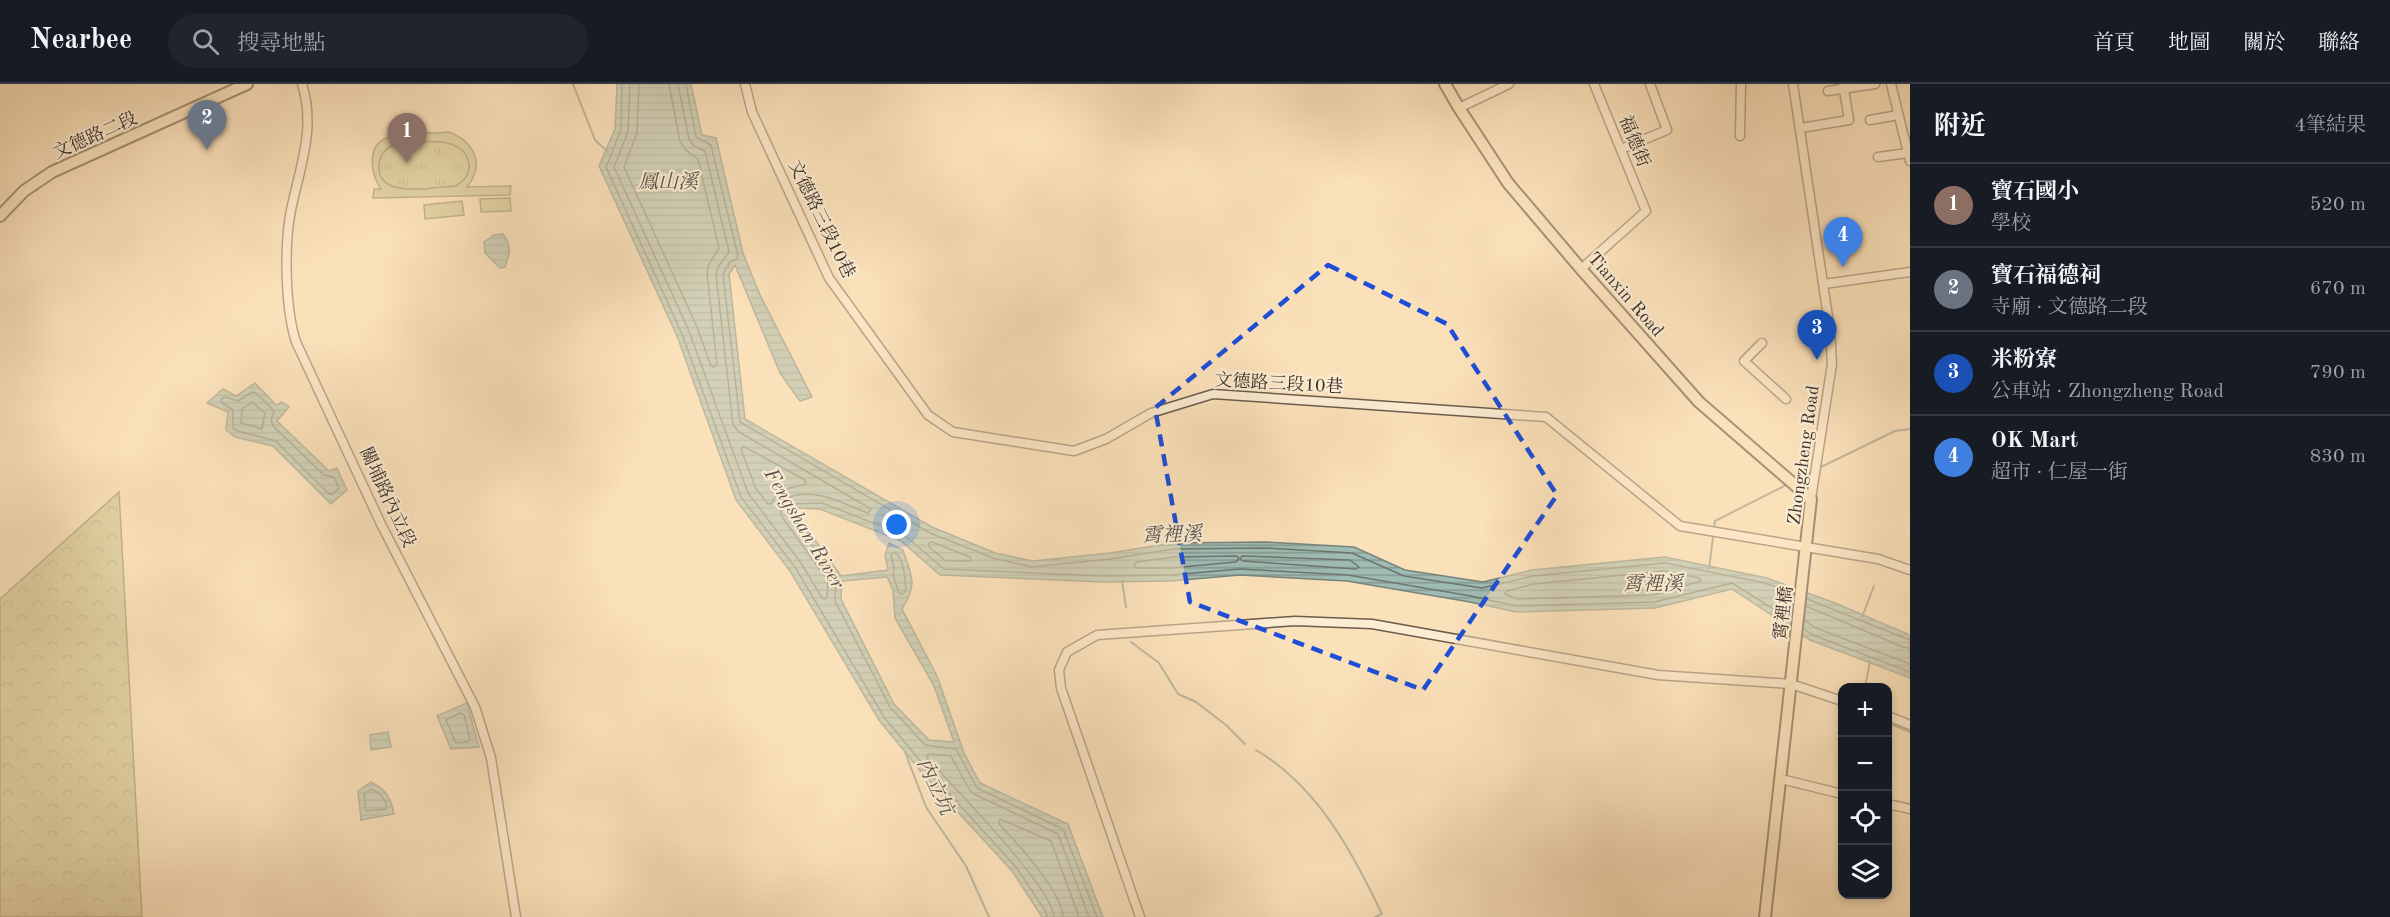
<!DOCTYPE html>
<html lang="zh-TW">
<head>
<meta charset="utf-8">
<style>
	body { margin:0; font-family:"Old Standard TT","Noto Serif TC",serif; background:#20242c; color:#f1f3f6 }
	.controls { position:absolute; right:18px; bottom:18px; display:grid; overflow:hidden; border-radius:12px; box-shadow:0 3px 9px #0003 }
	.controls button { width:54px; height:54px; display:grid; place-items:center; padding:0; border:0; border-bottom:2px solid #363941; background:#171b24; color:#f1f3f6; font:30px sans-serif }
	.you { position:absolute; left:897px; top:441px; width:21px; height:21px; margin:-15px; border:4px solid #fff; border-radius:50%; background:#1a73e8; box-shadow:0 0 0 9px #1a73e833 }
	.badge { display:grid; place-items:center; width:39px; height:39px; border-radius:50%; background:#7c3aed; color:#fff; font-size:20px; font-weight:700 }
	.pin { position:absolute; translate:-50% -50px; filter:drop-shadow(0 2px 3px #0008) }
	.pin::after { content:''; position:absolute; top:32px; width:21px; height:18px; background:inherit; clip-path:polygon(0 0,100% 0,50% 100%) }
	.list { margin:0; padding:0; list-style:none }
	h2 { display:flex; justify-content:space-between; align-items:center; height:78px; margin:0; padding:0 24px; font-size:26px }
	h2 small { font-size:20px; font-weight:400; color:#9ea1a6 }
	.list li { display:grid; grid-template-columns:39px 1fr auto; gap:18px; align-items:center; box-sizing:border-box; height:84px; padding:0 24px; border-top:2px solid #363941 }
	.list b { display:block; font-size:22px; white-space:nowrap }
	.list p { margin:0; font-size:20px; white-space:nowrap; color:#9ea1a6 }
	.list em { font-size:20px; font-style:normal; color:#9ea1a6 }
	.icon { flex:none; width:33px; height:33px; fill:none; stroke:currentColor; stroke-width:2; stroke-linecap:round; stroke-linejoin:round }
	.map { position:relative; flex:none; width:1910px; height:833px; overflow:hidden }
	header { display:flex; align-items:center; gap:36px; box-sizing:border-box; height:84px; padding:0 30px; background:#171b24; border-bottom:2px solid #363941 }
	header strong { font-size:28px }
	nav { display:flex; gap:33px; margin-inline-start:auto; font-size:21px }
	.search { width:420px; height:54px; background:#20242c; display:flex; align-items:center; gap:15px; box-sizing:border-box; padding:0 21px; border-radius:33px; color:#9ea1a6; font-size:22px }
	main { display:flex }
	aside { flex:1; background:#171b24 }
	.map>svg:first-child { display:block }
	.grass { fill:url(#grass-tufts); stroke:#80785a; stroke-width:1.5 }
	.forest { fill:url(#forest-crowns); stroke:#80785a; stroke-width:1.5 }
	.garden { fill:#c6c18b; stroke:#80785a; stroke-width:1.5; fill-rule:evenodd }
	.water { fill:url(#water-rules); stroke:#77847c; stroke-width:1.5; fill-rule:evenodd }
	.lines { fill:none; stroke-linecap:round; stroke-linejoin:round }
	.shore { stroke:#6d766e; stroke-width:1.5 }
	.stream { stroke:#77847c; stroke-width:2 }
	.minor-casing { stroke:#6b5c4d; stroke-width:11 }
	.major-casing { stroke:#3b3029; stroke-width:14 }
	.minor { stroke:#fcecd2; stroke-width:8 }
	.major { stroke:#fbe1ba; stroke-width:10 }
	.marked { fill:none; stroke:#1d4ed8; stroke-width:4.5; stroke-dasharray:12 8; stroke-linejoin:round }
	.labels { text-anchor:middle; stroke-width:4.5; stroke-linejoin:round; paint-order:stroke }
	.street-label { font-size:18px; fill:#3b3029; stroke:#fcecd2 }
	.water-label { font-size:20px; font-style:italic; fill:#54534c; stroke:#fcecd2 }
</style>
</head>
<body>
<header>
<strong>Nearbee</strong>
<div class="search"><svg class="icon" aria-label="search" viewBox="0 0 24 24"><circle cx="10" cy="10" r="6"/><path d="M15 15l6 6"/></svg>搜尋地點</div>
<nav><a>首頁</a><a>地圖</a><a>關於</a><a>聯絡</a></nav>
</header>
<main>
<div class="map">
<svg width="1910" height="833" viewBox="0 0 1910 833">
	<defs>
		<pattern id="grass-tufts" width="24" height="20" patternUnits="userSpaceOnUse" patternTransform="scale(1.5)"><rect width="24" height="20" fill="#c6c18b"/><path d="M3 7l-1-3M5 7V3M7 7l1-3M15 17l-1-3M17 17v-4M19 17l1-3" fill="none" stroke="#a29d72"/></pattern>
		<pattern id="forest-crowns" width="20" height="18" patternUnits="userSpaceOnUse" patternTransform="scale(1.5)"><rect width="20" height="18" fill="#c6c18b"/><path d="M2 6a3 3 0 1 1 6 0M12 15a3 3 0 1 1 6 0" fill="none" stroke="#a29d72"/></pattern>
		<pattern id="water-rules" width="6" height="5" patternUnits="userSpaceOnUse" patternTransform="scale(1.5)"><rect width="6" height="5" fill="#9fbcb4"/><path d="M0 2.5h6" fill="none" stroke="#839992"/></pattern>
	</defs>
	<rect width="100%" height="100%" fill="#fbe1ba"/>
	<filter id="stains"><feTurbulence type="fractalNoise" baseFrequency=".00333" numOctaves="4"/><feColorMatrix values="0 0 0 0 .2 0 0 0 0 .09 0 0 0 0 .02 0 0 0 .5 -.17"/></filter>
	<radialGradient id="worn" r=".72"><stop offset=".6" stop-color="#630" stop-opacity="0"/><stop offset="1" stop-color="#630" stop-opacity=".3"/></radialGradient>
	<path class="grass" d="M397,59C419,59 463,49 469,79C471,89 464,97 456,102C433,103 374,117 379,79C381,68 388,63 397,59Z"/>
	<path class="forest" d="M119,408L142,833H0V515Z"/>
	<g class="garden">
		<path d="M449,48C475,58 485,81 467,103L511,102L510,111L373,114L374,105H381C369,88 366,57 393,52C411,48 431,50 449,48ZM397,59C419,59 463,49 469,79C471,89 464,97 456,102C433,103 374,117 379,79C381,68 388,63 397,59Z"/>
		<path d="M510,114L511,127L481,128L480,115Z"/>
		<path d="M462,117L464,131L425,135L424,121Z"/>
	</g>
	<g class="water">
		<path d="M617,0H691L702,51L716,54L743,169L760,211L812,313L800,317L780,289L735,181L729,190L745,335L932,443L995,469L1033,477L1110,469L1173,459L1266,458L1354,463L1405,486L1483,498L1532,486L1665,473L1767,494L1835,519L1910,551V594L1810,556L1732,505L1655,524L1516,528L1470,518L1347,497L1240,491L1171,497L1103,498L940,491L901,457L820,425L792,424L841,492L888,486L885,471L889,459L903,466C912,493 918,500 902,525L937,592L964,669L980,699L1068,740L1103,833H1042L1012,787L922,689L879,636L790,487L736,416L677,252L599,82L615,45ZM887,493L893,506L895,534L934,602L954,658L929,656L894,620L841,515L842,497Z"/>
		<path d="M503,150C512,162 510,170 505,183L500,184L485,169L484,158L494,151Z"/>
		<path d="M255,299L276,321L282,318L289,323L277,337L329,387L337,384L347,406L331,420L273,362L235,353L226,346L228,328L207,319L223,305L236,312Z"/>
		<path d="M467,619L479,663L451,665L437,632Z"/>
		<path d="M388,648L391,663L371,666L370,651Z"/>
		<path d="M371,698C386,706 391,713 394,730L361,736L358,707Z"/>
	</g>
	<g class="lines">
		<g class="shore">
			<path d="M622,0L621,46L606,83L682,250L741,413L795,483L884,633L927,685L1016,783L1046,828L1047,833"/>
			<path d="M630,0L628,48L614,83L689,247L748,409L801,479L822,514L825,515L827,513L828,497L782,433C773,408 806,409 822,412C837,415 853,424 868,429L871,425L739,348L733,341L716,191L718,183L729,168L705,67L694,62L689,55L678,0"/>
			<path d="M639,0L637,49L624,83L697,243L711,282L714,283L717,280L707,189L709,180L719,164L698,75L687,67L680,58L669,0"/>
			<path d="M686,0L696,53L711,61L738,172L737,175L730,178L723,190L740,338L930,449L993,474L1032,483L1110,475L1174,465L1266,464L1352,469L1404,492L1482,504L1533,492L1665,479L1765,499L1794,510"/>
			<path d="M252,308L256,309L274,327L271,336L273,342L324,391L334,393L339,404L333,410H329L276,357L238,347L233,344V326L222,319L221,315L225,313L238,317Z"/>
			<path d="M252,318L265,329L262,345L241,339L242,325Z"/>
			<path d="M743,362L805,396L806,400C790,405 779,402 771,420H768L756,405L741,365Z"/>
			<path d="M932,458L970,473L971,477H946L929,463V459Z"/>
			<path d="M895,468C904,476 905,494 906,506L903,510L899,509L893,491L894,484L891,471Z"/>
			<path d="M1236,472L1239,474L1236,478L1171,484H1137L1134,482L1136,478L1175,473Z"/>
			<path d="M1242,472L1350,476L1359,483L1356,485L1243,477L1240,475Z"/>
			<path d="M1664,487L1699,494L1701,497L1653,511L1517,515L1505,510L1507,507L1534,500Z"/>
			<path d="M1807,515L1910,556"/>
			<path d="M1806,522L1903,563L1910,564"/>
			<path d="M1804,536L1816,544L1910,580"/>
			<path d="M1804,545L1813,551L1910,588"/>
			<path d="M460,629L464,631L470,655L468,658L456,659L446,636Z"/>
			<path d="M371,705C379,709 388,716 386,725L366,727L364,710Z"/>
			<path d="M1054,833C1052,803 957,707 933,680L927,674L928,670L951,672L969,705L974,710L1058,750L1089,833"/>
			<path d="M1063,833C1062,807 1017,759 999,740L1000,735L1051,757L1079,833"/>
			<path d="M1097,833L1063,745L977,704L956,665L925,661L890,623L835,517L836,495L788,429L787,424L790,420L822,419L904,451L944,485L1103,492L1171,491L1240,485L1348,491L1471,512L1516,522L1654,518L1732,499L1791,536"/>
		</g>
		<g class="stream">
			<path d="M573,0L595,56L608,68"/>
			<path d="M1819,384L1895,347L1910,345"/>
			<path d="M1795,396L1812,388"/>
			<path d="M1709,485L1715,437L1788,400"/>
			<path d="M1122,497L1126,523"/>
			<path d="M1862,533L1874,502"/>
			<path d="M1131,558L1159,579L1178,610L1196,618L1226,641L1245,660"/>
			<path d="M1865,604L1870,577"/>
			<path d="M1888,639L1910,648"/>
			<path d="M1256,666C1317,702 1352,767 1382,830L1375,833"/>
			<path d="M905,668L926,723L966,782L989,833"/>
		</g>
		<g class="minor-casing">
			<g id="minor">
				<path d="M302,0C316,44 300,83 291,126C284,161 285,224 296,258L381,440L475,623L491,674L516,833"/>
				<path d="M745,0L752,28L829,194L928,331L953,348L1074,367L1106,355L1151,329L1213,310L1546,333L1680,442L1878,475L1910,486"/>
				<path d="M1793,0L1830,246L1832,280L1811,415"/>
				<path d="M1891,0L1910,77"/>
				<path d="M1828,7L1875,0"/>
				<path d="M1459,24L1509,0"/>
				<path d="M1870,36L1898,31"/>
				<path d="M1801,44L1849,36L1843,0"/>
				<path d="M1740,52L1741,0"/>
				<path d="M1621,65L1667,46L1650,0"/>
				<path d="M1878,73L1908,69"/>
				<path d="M1581,185L1646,127L1594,0"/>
				<path d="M1824,200L1910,188"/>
				<path d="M1762,259L1744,277L1786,315"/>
				<path d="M1888,632L1910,641"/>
				<path d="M1781,695L1842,710"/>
				<path d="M1888,720L1910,725"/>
				<path d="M1140,833L1061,604L1059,586L1067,568L1097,551L1295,537L1372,540L1658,591L1791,600L1842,617"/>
			</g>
		</g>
		<g class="major-casing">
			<g id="major">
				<path d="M1445,0L1459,24L1508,99L1581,185L1699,318L1811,415L1765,833"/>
				<path d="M0,132L24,107L52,88L247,0"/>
			</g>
		</g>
		<use href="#minor" class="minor"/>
		<use href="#major" class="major"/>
	</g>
	<path d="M0 0H1910V833H0ZM1328,181L1447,240L1557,411L1423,606L1190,518L1155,324Z" fill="#fbe1ba" fill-opacity=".55" fill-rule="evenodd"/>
	<path class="marked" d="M1328,181L1447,240L1557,411L1423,606L1190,518L1155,324Z"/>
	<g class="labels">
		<g class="street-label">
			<text transform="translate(95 51) rotate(-24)" y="6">文德路二段</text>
			<text transform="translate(1635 57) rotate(68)" y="6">福德街</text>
			<text transform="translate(822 135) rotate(64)" y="6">文德路三段10巷</text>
			<text transform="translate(1626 210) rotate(49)" y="6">Tianxin Road</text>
			<text transform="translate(1279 299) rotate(3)" y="6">文德路三段10巷</text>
			<text transform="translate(1803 371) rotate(-82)" y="6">Zhongzheng Road</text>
			<text transform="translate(388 413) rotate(65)" y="6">關埔路內立段</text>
			<text transform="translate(1783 529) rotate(-83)" y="6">霄裡橋</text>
		</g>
		<g class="water-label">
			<text x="668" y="104">鳳山溪</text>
			<text transform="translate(805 444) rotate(59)" y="7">Fengshan River</text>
			<text transform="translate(1172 450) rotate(-2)" y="7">霄裡溪</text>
			<text x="1653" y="506">霄裡溪</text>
			<text transform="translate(936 702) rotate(65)" y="7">內立坑</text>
		</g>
	</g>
	<rect width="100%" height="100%" filter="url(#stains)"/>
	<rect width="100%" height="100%" fill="url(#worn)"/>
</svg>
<div class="controls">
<button>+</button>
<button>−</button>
<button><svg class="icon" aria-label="locate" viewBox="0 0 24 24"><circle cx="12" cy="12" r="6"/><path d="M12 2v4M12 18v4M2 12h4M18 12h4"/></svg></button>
<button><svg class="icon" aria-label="layers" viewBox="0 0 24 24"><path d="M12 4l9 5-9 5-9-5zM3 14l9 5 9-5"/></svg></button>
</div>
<div class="you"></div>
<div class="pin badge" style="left:407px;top:79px;background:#8d6e63">1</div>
<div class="pin badge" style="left:207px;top:66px;background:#6b7280">2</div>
<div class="pin badge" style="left:1817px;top:276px;background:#1a4fb4">3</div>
<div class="pin badge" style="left:1843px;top:183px;background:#3f7fe0">4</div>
</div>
<aside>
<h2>附近<small>4筆結果</small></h2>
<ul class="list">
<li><span class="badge" style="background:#8d6e63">1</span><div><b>寶石國小</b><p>學校</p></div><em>520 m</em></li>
<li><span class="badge" style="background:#6b7280">2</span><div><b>寶石福德祠</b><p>寺廟 · 文德路二段</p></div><em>670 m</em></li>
<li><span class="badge" style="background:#1a4fb4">3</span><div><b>米粉寮</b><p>公車站 · Zhongzheng Road</p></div><em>790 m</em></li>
<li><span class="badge" style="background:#3f7fe0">4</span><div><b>OK Mart</b><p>超市 · 仁屋一街</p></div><em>830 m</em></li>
</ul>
</aside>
</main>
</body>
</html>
